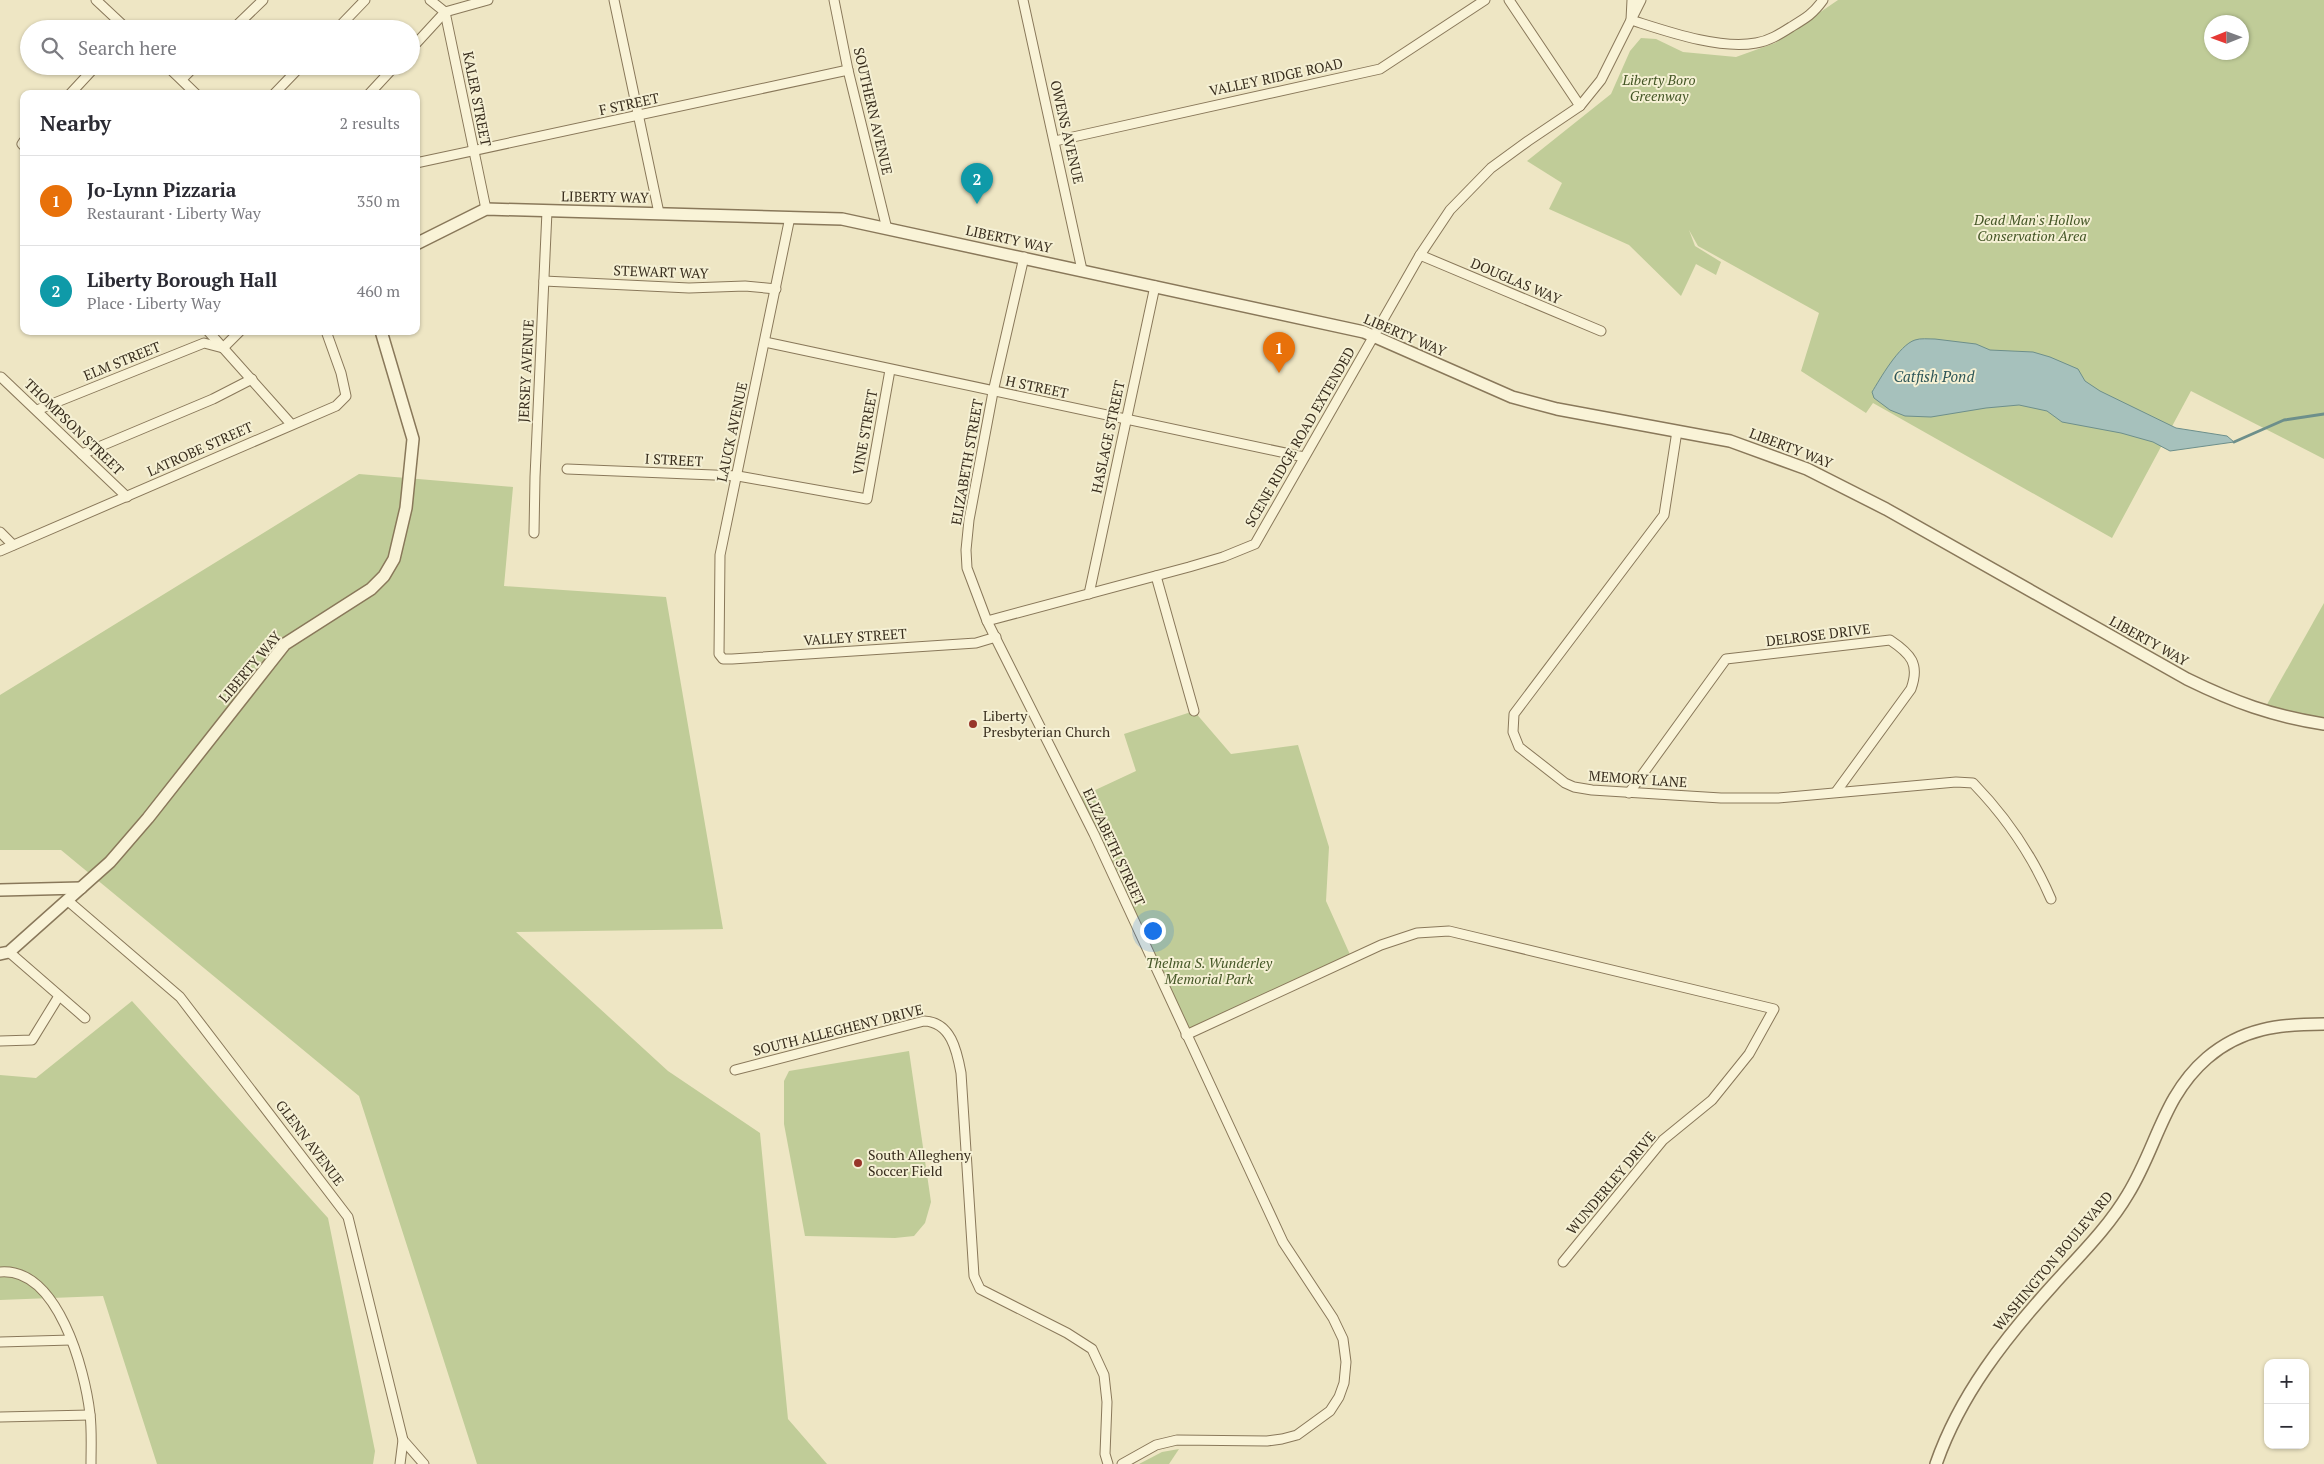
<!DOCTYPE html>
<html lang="en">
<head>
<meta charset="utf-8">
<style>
	body { margin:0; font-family:"PT Serif",serif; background:#f2f2f3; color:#2b2b33 }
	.controls { position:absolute; right:15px; bottom:15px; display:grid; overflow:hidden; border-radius:10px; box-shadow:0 1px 4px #0004 }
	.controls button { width:45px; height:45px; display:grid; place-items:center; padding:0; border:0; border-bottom:1px solid #e1e1e2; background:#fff; color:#2b2b33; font:25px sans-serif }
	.compass { position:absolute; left:2204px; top:15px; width:45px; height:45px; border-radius:50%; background:#fff; box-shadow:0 1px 4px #0004; rotate:269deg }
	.you { position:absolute; left:1152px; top:930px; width:18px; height:18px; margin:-12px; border:4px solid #fff; border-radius:50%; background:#1a73e8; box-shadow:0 0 0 8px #1a73e833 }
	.badge { display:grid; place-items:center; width:32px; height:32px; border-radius:50%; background:#98362a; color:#fff; font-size:16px; font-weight:700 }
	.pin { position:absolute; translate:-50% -41px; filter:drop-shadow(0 1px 2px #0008) }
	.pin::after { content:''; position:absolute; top:26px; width:18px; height:15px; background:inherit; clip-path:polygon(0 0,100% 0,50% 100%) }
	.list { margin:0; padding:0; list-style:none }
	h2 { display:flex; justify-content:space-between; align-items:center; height:65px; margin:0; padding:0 20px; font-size:21px }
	h2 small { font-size:16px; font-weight:400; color:#7c7c81 }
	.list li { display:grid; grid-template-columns:32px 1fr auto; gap:15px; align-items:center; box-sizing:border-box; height:90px; padding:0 20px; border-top:1px solid #e1e1e2 }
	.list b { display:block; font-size:19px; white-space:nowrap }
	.list p { margin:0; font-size:16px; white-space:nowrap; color:#7c7c81 }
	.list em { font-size:16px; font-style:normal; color:#7c7c81 }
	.icon { flex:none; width:28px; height:28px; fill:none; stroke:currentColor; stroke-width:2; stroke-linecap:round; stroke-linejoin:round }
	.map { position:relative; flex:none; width:2324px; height:1464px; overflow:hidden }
	.search { position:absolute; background:#fff; box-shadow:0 1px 4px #0004; left:20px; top:20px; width:400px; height:55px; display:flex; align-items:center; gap:12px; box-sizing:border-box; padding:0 18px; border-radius:28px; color:#7c7c81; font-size:19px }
	.panel { position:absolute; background:#fff; box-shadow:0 1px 4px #0004; left:20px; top:90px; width:400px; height:245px; border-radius:10px }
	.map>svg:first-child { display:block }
	.green { fill:#c0cc98; fill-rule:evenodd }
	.water { fill:#a6c1bc; stroke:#6d8f8b }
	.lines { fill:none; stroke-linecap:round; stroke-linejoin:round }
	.stream { stroke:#6d8f8b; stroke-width:3 }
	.minor-casing { stroke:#89785a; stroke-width:11 }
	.tertiary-casing { stroke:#89785a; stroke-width:14 }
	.minor { stroke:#f9f3d7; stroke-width:9 }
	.tertiary { stroke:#f9f3d7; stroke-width:11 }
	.poi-dot { fill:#98362a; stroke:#f5f0d4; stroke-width:2 }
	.labels { text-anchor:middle; stroke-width:4; stroke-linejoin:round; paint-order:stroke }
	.street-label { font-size:14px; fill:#392e1e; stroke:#f5f0d4 }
	.park-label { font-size:14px; font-style:italic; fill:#435525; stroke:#f5f0d4 }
	.poi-label { font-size:14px; fill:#392e1e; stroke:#f5f0d4; text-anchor:start }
	.water-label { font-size:15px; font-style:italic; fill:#2e5658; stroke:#f5f0d4 }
</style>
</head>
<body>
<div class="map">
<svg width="2324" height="1464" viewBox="0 0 2324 1464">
	<rect width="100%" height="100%" fill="#eee6c4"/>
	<g class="green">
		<path d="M1838,0H2324V459L2191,391L2112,538L1873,403L1866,413L1801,371L1819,313L1698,246L1689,230L1695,246L1721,262L1716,275L1696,264L1681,296L1629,245L1549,209L1562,183L1527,161L1611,94L1630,51L1641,38L1656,39L1683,52L1736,57L1775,43ZM2212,22H2242V52H2212Z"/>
		<path d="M359,474L513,487L504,586L666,597L723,929L516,932L668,1071L760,1133L788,1419L827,1464H477L359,1096L61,850H0V695Z"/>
		<path d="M2324,603V720L2265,708Z"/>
		<path d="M1194,711L1231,754L1298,745L1329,847L1326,901L1352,959L1186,1035L1076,799L1136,771L1124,734Z"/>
		<path d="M132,1001L328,1218L375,1451L373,1464H157L103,1296L0,1300V1075L36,1078Z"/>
		<path d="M909,1051L931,1202L925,1223L914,1236L895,1238L805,1236L784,1124V1081L789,1071Z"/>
		<path d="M1179,1449L1169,1464H1139L1162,1452Z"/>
	</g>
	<path class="water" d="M1935,339L1976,344L1990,350L2033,352L2050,357L2078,369L2085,381L2100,391L2176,428L2227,436L2234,442L2170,451L2153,442L2121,433L2062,422L2047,411L2019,405L1986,408L1931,417L1905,416L1890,410L1874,398L1872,392C1880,379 1899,345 1915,340C1920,338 1929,339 1935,339Z"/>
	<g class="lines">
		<path class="stream" d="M2234,442L2284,420L2324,414"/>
		<g class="minor-casing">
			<g id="minor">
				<path d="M96,0L127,29"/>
				<path d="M430,0L445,12L486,209"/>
				<path d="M614,0L659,213"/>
				<path d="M834,0L848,70L887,229"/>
				<path d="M1023,0L1082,270"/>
				<path d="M1509,0L1580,106"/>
				<path d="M1641,0L1631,20C1666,31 1719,50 1756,43C1769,41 1780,34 1791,27C1806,18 1813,14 1823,0"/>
				<path d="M233,29L263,0"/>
				<path d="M337,29L365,0"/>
				<path d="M411,49L445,12L488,0"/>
				<path d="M167,66L196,94"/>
				<path d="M182,79L195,66"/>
				<path d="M70,94L96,66"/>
				<path d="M274,94L301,66"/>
				<path d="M369,94L395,66"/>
				<path d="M24,141L22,144L24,146"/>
				<path d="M1055,141L1380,69L1485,0"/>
				<path d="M416,163L848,70"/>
				<path d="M790,217L720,555L719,654L723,659H732L976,643L996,637"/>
				<path d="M1420,255L1601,331"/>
				<path d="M1024,257L993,392L969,520L966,550L967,568L987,621L1094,834L1283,1242L1333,1318L1343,1339L1346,1362L1344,1383L1339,1397L1330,1411L1297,1435L1282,1439L1267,1441L1177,1440L1156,1445L1122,1464"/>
				<path d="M544,281L689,288L745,286L776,289"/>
				<path d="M208,331L291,424"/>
				<path d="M765,342L1304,457"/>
				<path d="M1,377L127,497"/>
				<path d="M37,410L204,343L223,348L240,331"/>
				<path d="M1677,431L1664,515L1514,714L1513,732L1519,747L1565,783L1574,787L1592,790L1721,798H1778L1956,782L1973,783C2005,816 2033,857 2051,899"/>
				<path d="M82,454L213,399L252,379"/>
				<path d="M567,469L738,476L867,499L890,370"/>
				<path d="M0,532L13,545"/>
				<path d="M534,533L535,477L547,211"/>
				<path d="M0,551L336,406L346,396L341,373L326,331"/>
				<path d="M1156,576L1194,711"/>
				<path d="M1089,594L1155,286"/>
				<path d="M987,621L1189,567L1223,557L1255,544L1420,255L1450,210L1491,168L1528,141L1580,106L1601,80L1631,20L1632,0"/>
				<path d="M1629,793L1726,659L1890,640C1911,654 1920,664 1911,689L1836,792"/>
				<path d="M67,900L180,997L348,1217L403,1440L424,1464"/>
				<path d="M9,952L85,1018"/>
				<path d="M1186,1035L1381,945L1417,933L1449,931L1774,1009L1749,1054L1712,1100L1663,1140L1563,1262"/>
				<path d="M0,1041L32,1040L59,996"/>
				<path d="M735,1070L924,1021C951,1022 957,1051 961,1073L974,1276L980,1289L1067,1333L1092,1349L1104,1375L1107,1402L1105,1454L1108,1464"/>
				<path d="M0,1272C58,1267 85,1370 90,1414C92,1431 91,1448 91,1464"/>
				<path d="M0,1342L71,1340"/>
				<path d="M0,1417L90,1415"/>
				<path d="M400,1464L403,1440"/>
			</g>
		</g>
		<g class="tertiary-casing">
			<g id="tertiary">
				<path d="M416,244L486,209L842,219L1364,332L1512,397L1557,409L1730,441L1807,469L1886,509L2187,679C2234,702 2272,716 2324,724"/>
				<path d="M0,890L81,888"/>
				<path d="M0,954L9,952L110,862L148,818L285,644L371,589L384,576L394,559L406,508L413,439L381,331"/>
				<path d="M1936,1464C1960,1395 2005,1338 2053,1285C2079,1256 2108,1228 2128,1194C2157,1147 2163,1096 2207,1058C2242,1028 2280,1024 2324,1024"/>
			</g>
		</g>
		<use href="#minor" class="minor"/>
		<use href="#tertiary" class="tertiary"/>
	</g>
	<g class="poi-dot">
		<circle cx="973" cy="724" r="5"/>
		<circle cx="858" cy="1163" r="5"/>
	</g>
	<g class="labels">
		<g class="street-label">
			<text transform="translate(1276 77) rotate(-12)" y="5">VALLEY RIDGE ROAD</text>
			<text transform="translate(477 99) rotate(79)" y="5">KALER STREET</text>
			<text transform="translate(629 104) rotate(-12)" y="5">F STREET</text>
			<text transform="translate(873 111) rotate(77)" y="5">SOUTHERN AVENUE</text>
			<text transform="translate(1067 132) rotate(77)" y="5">OWENS AVENUE</text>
			<text transform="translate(605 197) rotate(1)" y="5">LIBERTY WAY</text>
			<text transform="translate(1009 239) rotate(12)" y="5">LIBERTY WAY</text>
			<text transform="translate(661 272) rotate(2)" y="5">STEWART WAY</text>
			<text transform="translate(1516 281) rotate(23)" y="5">DOUGLAS WAY</text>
			<text transform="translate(1405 335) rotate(23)" y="5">LIBERTY WAY</text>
			<text transform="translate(122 361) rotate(-22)" y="5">ELM STREET</text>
			<text transform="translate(526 371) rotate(-87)" y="5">JERSEY AVENUE</text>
			<text transform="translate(1037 387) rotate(12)" y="5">H STREET</text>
			<text transform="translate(74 427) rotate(44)" y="5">THOMPSON STREET</text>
			<text transform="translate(732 432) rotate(-78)" y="5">LAUCK AVENUE</text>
			<text transform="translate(865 432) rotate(-80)" y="5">VINE STREET</text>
			<text transform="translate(1108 437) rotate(-78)" y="5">HASLAGE STREET</text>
			<text transform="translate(1300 437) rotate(-60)" y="5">SCENE RIDGE ROAD EXTENDED</text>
			<text transform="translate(1791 448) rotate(21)" y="5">LIBERTY WAY</text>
			<text transform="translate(200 449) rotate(-24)" y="5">LATROBE STREET</text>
			<text transform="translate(674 460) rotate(3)" y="5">I STREET</text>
			<text transform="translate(967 462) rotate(-80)" y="5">ELIZABETH STREET</text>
			<text transform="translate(1818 635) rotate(-7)" y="5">DELROSE DRIVE</text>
			<text transform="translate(855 637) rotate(-4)" y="5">VALLEY STREET</text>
			<text transform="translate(2149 641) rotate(29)" y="5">LIBERTY WAY</text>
			<text transform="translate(250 667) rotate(-50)" y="5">LIBERTY WAY</text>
			<text transform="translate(1638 779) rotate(4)" y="5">MEMORY LANE</text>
			<text transform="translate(1114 847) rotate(65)" y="5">ELIZABETH STREET</text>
			<text transform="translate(838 1030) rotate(-14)" y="5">SOUTH ALLEGHENY DRIVE</text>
			<text transform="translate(310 1143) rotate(53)" y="5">GLENN AVENUE</text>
			<text transform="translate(1611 1183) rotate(-50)" y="5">WUNDERLEY DRIVE</text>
			<text transform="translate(2053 1261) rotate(-50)" y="5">WASHINGTON BOULEVARD</text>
		</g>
		<g class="park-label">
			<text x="1659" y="85">Liberty Boro<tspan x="1659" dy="16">Greenway</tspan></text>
			<text x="2032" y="225">Dead Man's Hollow<tspan x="2032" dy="16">Conservation Area</tspan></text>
			<text x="1209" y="968">Thelma S. Wunderley<tspan x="1209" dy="16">Memorial Park</tspan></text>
		</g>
		<g class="poi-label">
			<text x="983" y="721">Liberty<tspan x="983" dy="16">Presbyterian Church</tspan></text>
			<text x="868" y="1160">South Allegheny<tspan x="868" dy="16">Soccer Field</tspan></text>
		</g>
		<g class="water-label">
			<text x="1934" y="382">Catfish Pond</text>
		</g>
	</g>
</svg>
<div class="controls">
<button>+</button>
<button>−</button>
</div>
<svg class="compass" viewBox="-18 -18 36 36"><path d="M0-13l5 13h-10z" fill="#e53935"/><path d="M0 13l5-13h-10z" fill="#7c7c81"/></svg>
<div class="you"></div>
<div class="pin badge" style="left:1279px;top:373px;background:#e8710a">1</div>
<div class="pin badge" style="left:977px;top:204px;background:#0f9aa8">2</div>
<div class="search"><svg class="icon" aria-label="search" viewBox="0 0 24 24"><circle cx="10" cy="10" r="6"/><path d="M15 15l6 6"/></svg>Search here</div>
<section class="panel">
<h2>Nearby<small>2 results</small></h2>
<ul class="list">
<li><span class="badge" style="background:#e8710a">1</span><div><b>Jo-Lynn Pizzaria</b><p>Restaurant · Liberty Way</p></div><em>350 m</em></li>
<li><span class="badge" style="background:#0f9aa8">2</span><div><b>Liberty Borough Hall</b><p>Place · Liberty Way</p></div><em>460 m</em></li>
</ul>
</section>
</div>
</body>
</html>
